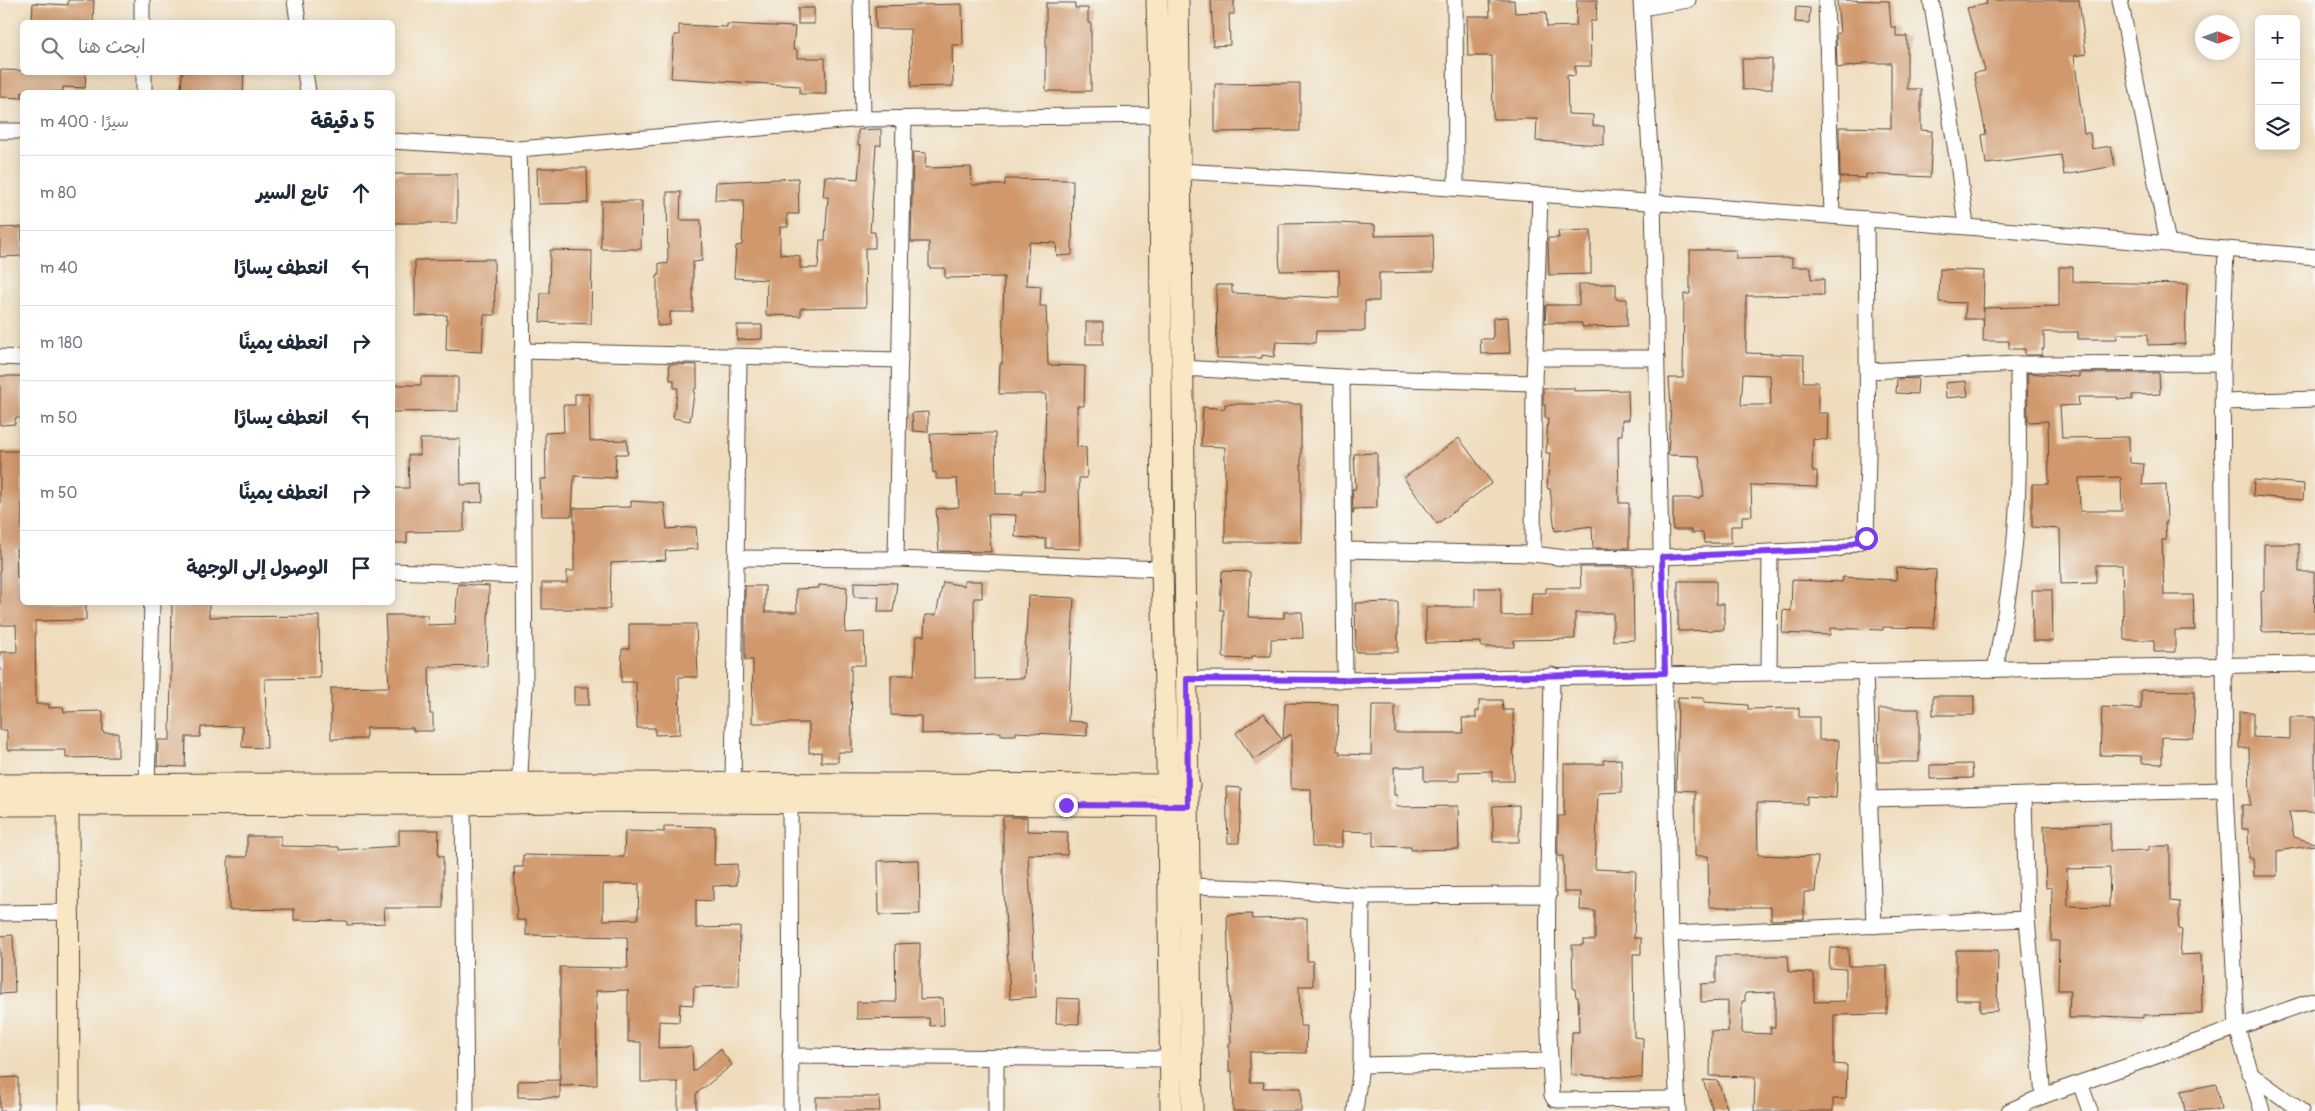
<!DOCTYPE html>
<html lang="ar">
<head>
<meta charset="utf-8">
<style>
	body { margin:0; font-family:Pangolin,"Playpen Sans Arabic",sans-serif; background:#f6f6f7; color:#1f2937; direction:rtl }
	.controls { position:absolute; right:15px; top:15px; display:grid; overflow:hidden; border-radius:8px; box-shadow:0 2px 12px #0003 }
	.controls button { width:45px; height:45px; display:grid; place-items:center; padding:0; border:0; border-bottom:1px solid #e0e1e3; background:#fff; color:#1f2937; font:25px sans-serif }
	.compass { position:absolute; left:2195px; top:15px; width:45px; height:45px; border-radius:50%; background:#fff; box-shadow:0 2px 12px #0003; rotate:91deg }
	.stop { position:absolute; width:15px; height:15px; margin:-11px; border:4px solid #7c3aed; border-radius:50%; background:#fff }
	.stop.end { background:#7c3aed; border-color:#fff; box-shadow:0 1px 5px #0008 }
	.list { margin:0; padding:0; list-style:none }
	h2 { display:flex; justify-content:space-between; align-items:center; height:65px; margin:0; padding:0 20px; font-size:21px }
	h2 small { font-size:16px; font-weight:400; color:#747a83 }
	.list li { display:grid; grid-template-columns:32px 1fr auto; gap:15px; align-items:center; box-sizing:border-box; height:75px; padding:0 20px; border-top:1px solid #e0e1e3 }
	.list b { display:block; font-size:19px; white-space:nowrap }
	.list em { font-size:16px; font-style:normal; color:#747a83 }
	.icon { flex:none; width:28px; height:28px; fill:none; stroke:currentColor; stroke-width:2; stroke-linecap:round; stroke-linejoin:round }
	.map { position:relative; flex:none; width:2315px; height:1111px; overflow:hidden; direction:ltr }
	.search { position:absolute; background:#fff; box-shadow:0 2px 12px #0003; left:20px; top:20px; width:375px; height:55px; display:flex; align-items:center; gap:12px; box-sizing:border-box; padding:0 18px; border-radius:8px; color:#747a83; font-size:19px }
	.panel { position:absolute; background:#fff; box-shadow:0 2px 12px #0003; left:20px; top:90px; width:375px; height:515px; border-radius:8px; direction:rtl }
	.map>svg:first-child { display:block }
	.building { fill:#d0986c; fill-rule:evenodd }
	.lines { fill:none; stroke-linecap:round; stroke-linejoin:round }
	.street-casing { stroke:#564536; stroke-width:17 }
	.secondary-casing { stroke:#564536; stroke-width:23 }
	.street { stroke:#fff; stroke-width:15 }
	.secondary { stroke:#f9e7c3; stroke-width:21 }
	.route { stroke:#7c3aed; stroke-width:6 }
</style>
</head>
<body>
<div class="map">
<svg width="2315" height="1111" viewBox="0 0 2315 1111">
	<rect width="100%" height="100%" fill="#f6f6f2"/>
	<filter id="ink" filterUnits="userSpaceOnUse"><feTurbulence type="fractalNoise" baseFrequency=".02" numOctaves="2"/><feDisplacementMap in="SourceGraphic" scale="10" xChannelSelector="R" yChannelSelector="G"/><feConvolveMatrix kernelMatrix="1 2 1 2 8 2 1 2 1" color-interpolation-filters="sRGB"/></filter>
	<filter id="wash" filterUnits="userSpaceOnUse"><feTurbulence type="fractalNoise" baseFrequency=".0096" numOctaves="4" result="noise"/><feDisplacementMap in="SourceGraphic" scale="20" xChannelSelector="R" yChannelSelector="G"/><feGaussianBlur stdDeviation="1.12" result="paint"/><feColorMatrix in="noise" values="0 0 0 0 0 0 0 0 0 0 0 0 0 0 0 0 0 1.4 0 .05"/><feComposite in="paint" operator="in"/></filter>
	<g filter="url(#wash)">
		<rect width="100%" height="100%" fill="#efdcbc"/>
		<g id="blocks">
			<g class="building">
				<path d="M68,0H94L93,22H32L33,3L68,5Z"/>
				<path d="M1211,0H1234V14H1229L1230,45L1213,46Z"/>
				<path d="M1489,0H1514L1515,13L1546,12L1547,27L1576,26L1577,0H1597L1596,21H1590L1591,66H1575V76L1567,75L1568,114L1593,115V126H1604V145L1536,141L1537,119H1493L1492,56H1468L1467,16H1490Z"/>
				<path d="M1837,0L1889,1L1891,27H1896V36H1907V89H1921V130L1932,131L1930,177L1866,174V178L1840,177L1839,127L1891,128V63H1862V65L1837,68L1836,34L1840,33Z"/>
				<path d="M1986,0H2079L2086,54L2074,56L2084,133H2090L2092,149L2111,146L2115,166L2064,175L2061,155L1986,164L1982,135L1986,134L1974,73L1985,71L1967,8L1987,4Z"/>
				<path d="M1046,3H1075V8H1088V23H1091V91H1046Z"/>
				<path d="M962,4L963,45H952L953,86L911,87L910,29H876L875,6Z"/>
				<path d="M1796,7L1810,8L1809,23L1795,22Z"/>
				<rect x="798" y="8" width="16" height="16"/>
				<path d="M727,24L795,27L793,50H797V58H825L826,94H800V86L671,78L674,35H679V25L727,27Z"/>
				<path d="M1742,59H1772V89L1743,90Z"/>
				<path d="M0,70L86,72L85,88L63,87V92H22V98L0,97Z"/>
				<path d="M182,72H244L243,92H181Z"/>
				<path d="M1300,83V131L1215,132V84Z"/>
				<path d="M881,129V145H876L870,232H875V248H865L866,307L801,308V316L766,315L767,280L734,278L736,246L742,245L744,200H715L716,182L798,178L799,214H787L788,227H780V254L800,256V268H818L820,240H825L828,197H823L825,176L858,179L861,145H858V130Z"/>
				<path d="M913,152L926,153L925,168L971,167L972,185H1005V179L1073,180L1072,255L1057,256L1056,243L1029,242L1026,285L1041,286L1040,306H1046L1048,365L1085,366L1084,406H1077V447H1086L1087,478H1079L1080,549L1046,548V539L1015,537L1016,515L988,514L991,552L939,551L936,509L959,507L957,479H936V472L933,473L930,434L995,433L996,494H1023V490L1044,491L1046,394H999L1000,364H1002L1004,277L945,278V268H929V242H911Z"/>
				<path d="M537,168H587L588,203L538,204Z"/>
				<rect x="392" y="174" width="65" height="49"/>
				<path d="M667,192H681L680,220H701L702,261L693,262V312H670V325L657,326V276H659V263L668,264Z"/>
				<path d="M601,201H642L641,249H601Z"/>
				<path d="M1338,223L1375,225V236L1433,235L1434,272L1379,273V301H1365V331H1316L1315,343L1276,342L1274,357L1262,355V358H1217L1216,285H1232V293L1339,298V270L1280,271L1279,250V224Z"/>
				<path d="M22,227V256L0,257V228Z"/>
				<path d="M1591,230V274L1549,275L1548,238H1559L1558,231Z"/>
				<path d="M550,250L592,251L591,324L540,322L541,293H549Z"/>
				<path d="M1690,250H1736V259L1792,258V267H1811V279H1824V295L1746,296V353L1804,355L1803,382H1818V413H1828L1827,440L1813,439L1812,471H1817V487L1751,485L1752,516H1742V526H1731V543H1704L1703,533H1691V530H1673V498H1700V496H1704L1699,456L1668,455L1671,407L1669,378H1683L1684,294H1690ZM1743,374L1770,375L1771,405H1741Z"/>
				<path d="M494,259L495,315H484L482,352L446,350L447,315L415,316V260Z"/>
				<path d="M2059,267H2073V282L2187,284L2185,344L2148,345V334H2117V339H2078V332H2044V349H2042V355H2025V349H2009V341H1983L1984,308L2059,306Z"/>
				<path d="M1940,269L1984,271L1983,319H1965L1966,303L1939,302Z"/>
				<path d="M1579,284H1616V299H1627V326L1582,327V323H1545L1546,305H1579Z"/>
				<path d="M1508,317L1510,353L1481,354L1480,339H1493V318Z"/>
				<rect x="1086" y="322" width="17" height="22"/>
				<path d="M737,325H762V339L737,340Z"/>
				<path d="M669,364L697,365V388H695L690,421L673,418L678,388H674V380H670Z"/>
				<path d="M2027,373L2079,377V373H2159L2160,394L2132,395V400L2117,399L2118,397H2078L2079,405L2060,406L2062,438L2129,437L2130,463L2144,464L2142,485L2166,484L2167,523H2165L2166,540H2162L2164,595H2193L2195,630H2175V652H2154V640H2124L2122,565H2096V583L2061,584L2060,529L2032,527V484H2049L2048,421L2028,422ZM2118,477L2121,478L2122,511H2080L2079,478Z"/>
				<path d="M0,376H22V418H15V424L0,425Z"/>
				<path d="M421,377H458V411L392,412V385H421Z"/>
				<path d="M1918,378L1917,394L1896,393L1897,379Z"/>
				<path d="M1966,381L1968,396L1946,398L1945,383Z"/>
				<path d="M1543,388H1574V391L1628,390L1629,420H1622V435H1618L1619,503H1629V548H1593L1592,526L1555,531L1550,489L1547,488L1550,453H1546L1548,418H1545V405H1543Z"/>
				<path d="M575,394H589L590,441L627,440L628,454H616L615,478L574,476L572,516H542L540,479H546L545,433L564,432L563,405H575Z"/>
				<path d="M1225,404H1301V542H1225V447L1201,446L1203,407L1225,409Z"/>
				<path d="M928,412V432L913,431L912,413Z"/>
				<path d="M1459,438L1492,483L1437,524L1404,478Z"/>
				<path d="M420,439H460L461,485L482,484L483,502L464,503V531L407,532V543H392V488H409L408,455H420Z"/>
				<path d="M0,451H22V549H16L17,578H22V602H86V620L35,621L36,704H49V708L63,707L64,712L103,711V733H118V757L66,758V750H7V730H0V652H17L16,625H0Z"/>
				<path d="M1377,453V508L1354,509L1353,514L1352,489H1356L1354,454Z"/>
				<path d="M2254,480L2304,484L2303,500L2253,496Z"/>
				<path d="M631,501L664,503L667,529L696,527L698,549L665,551L666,560L611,563L610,609H542V583H567V571H574V508L631,507Z"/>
				<path d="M2264,544H2299V572H2314L2315,631L2262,632L2261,592L2264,591Z"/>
				<path d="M1580,567H1633L1634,640L1613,641V613H1575V639L1514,640V647H1481V642L1426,643V607H1475V588H1501V616L1531,615L1532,593H1546V588H1581Z"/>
				<path d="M1897,568L1936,570L1934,628L1883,627V630L1830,628V635L1782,633L1783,610L1791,611L1792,580L1842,582L1843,577L1896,580Z"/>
				<path d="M1222,571L1250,572L1248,617L1284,618V612H1302L1303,638L1271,639V656H1252V659L1223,658L1224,610H1220Z"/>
				<path d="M964,581H982V598H974L975,679L1024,678L1028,596L1074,598L1068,721L1087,722V736L1016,732V735H1001V732L921,734V716L891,715V675H914L916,636H924L925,615H936L943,582L964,586Z"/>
				<path d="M1678,581H1716V604H1724V630L1678,631Z"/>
				<path d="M854,582L897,583L893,612H878L879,597H854Z"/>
				<path d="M458,584L489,586L487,666L429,667L430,714H433V731H413V728H366V739H331V688L389,687L385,615H427L428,625L455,624Z"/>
				<path d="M819,585L847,587L845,633L864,632L865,665H851L852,752H838V762H821V752L809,753V723H752L753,660H745V586H765V612H797L796,589L819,588Z"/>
				<path d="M2032,590H2052L2053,641H2033Z"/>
				<path d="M172,602H209V617L319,616L320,678L265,679L267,748L242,747L243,726L201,727L200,737H186L185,767L157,766L158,740H170Z"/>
				<path d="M1398,602V652H1356L1355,603Z"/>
				<path d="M629,624H696L698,677H679L680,734L655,735V728H637L636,682H621L622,649H629Z"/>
				<rect x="574" y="687" width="15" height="18"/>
				<path d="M2141,690L2195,691L2193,738L2162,737V764L2141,763V756L2100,755L2102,707L2141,709Z"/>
				<rect x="1933" y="696" width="41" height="19"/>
				<path d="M1678,697L1704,698V702L1748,705V709L1799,708V717H1819V740H1839L1836,798L1807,796V804L1757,803L1758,855L1818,857L1815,892H1804V919L1771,920V907H1709L1708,856H1695V791L1676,790Z"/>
				<path d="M1479,700H1502L1503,710H1513L1514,781H1492V771L1459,772V781H1424V767H1394V795H1397L1396,807L1458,806L1459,849L1411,850V847L1373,846V832L1342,831V847H1312L1311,789H1291V734L1283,739L1285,703L1338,704L1337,751H1340V754L1371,755L1372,705H1395V733H1463L1462,718H1476V711H1479Z"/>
				<path d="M1879,709H1919V762H1878Z"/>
				<path d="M2239,712H2253V737L2290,739V717H2315V812H2289L2294,837L2315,843V845L2277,851V876H2254L2253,858H2249L2248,829H2242V805H2250L2249,748H2239Z"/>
				<path d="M1264,713L1282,740L1254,760L1236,733Z"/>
				<path d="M1621,759L1622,792L1598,793L1595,869L1636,871L1634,938H1641V954H1633L1634,1037L1643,1038L1642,1078L1571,1075L1572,1032H1579L1578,997H1576L1575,989H1573L1572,945H1583V940H1595V911L1580,910L1581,892H1564L1563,856H1558V816H1564V764H1604L1603,760Z"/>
				<path d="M1972,764L1973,778L1930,779V765Z"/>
				<path d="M1226,787L1241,788L1239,843H1228Z"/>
				<path d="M1519,805V842H1493V806Z"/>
				<path d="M1003,817H1027V831L1068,832L1067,855L1028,854L1036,997L1010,999L1003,875Z"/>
				<path d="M2110,823V851L2149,850V846H2170V901L2180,902L2178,929L2182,930L2180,955L2201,954L2202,1014L2143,1015V1018L2101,1016V1018H2069L2070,990H2058L2059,941H2051L2052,887L2046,888L2044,826ZM2110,868L2109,907L2068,906L2067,869Z"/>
				<path d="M664,826L715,827L714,865L737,864V885L713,886V901L696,900V928L740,927L739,986L694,987L693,1005L680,1004L679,1022L659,1021L658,1048L692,1047L693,1072L720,1049L732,1065L696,1094V1111H678V1082H641V1042H628V990L596,991L597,1085L560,1086V967L628,968L627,937L526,935V920H517L514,867H523V855L624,857L625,831L664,832ZM603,884H639L638,919L603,920Z"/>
				<path d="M399,830H439L438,856H443V908H384L385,923L347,925V921L294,920V909L229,910L228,857H247V836H281V846L339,847V850L399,846Z"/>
				<path d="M919,860L920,914L879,915L878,861Z"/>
				<path d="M1252,914V919L1307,918V961H1313V986H1299L1300,1026H1307L1306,1053L1250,1052V1082H1264L1263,1088H1301V1111H1233L1232,1071H1229V1043H1231L1227,915Z"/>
				<path d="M13,935L15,993L0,994V936Z"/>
				<path d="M920,943V999L943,998L944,1025L930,1026L929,1018L857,1019V1002H896L895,944Z"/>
				<path d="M1830,948H1848L1849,966H1887V1014L1834,1015V1064L1847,1065L1846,1099H1833V1111H1754L1755,1077L1710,1076L1711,1031L1728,1032V1001L1701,1002V984L1716,983V956H1788L1789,972L1814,973V1002L1846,1001V969L1829,968ZM1775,992V1027H1770L1771,1034L1742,1033V1001H1745V993Z"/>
				<path d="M1956,950H1998L1997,1011L1980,1012V1000H1956Z"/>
				<path d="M1057,998L1079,999V1024L1056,1023Z"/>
				<path d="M18,1077V1111H0V1078Z"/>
				<path d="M560,1080V1098L518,1097V1081Z"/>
				<path d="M1703,1080L1718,1081L1728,1111H1713Z"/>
				<path d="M2216,1084L2221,1109L2185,1111L2181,1091Z"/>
				<path d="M816,1097H879L880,1111H816Z"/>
			</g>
		</g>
	</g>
	<g filter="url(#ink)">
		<use href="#blocks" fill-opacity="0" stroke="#564536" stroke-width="1"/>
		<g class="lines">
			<g class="street-casing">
				<g id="street">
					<path d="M142,0V22"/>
					<path d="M295,0L298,22"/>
					<path d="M861,0L863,119"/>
					<path d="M1455,0L1456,187"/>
					<path d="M1641,0L1653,202L1670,934L1678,1111"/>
					<path d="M1826,0L1832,216"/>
					<path d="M1931,0L1958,163L1966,226"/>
					<path d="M2120,0L2168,243"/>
					<path d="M1642,8L1688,0"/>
					<path d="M144,72V92"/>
					<path d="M305,72L308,92"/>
					<path d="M0,131H22"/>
					<path d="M392,141L519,149L863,119L1160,115"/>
					<path d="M519,149L522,263L525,684L519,792"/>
					<path d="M1180,171C1559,193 1937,223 2315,257"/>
					<path d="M2226,249L2222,363L2225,790L2237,1028L2262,1111"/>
					<path d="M522,351L900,360"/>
					<path d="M0,357L22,358"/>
					<path d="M1536,358H1657"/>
					<path d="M1182,368L1342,377L1534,383"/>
					<path d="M1867,371L2018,364L2222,363"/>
					<path d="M1342,377L1345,680"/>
					<path d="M2224,402L2315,399"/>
					<path d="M1344,550L1533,554L1565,558L1663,557L1838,549L1866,539L1868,454L1866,219"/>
					<path d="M1533,554L1534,383L1540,194"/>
					<path d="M736,558L896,559L1162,569"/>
					<path d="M896,559L904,119"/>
					<path d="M392,571L523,576"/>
					<path d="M1995,669C2004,621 2013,574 2016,525C2020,472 2018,418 2018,364"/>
					<path d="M1769,672L1770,552"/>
					<path d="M1865,672L1874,926"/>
					<path d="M1552,675C1550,814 1543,957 1552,1095L1554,1099L1558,1100L1676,1099"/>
					<path d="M1187,679L1345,680L2315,664"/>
					<path d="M147,785L152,602"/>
					<path d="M733,785L739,357"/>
					<path d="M2024,796L2027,919L2043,1096"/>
					<path d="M1869,799L2225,790"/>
					<path d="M790,802L791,1111"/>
					<path d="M463,804L466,1111"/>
					<path d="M1190,886L1281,889L1362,896L1549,895"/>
					<path d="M0,913L68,912"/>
					<path d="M1670,934L2027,919"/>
					<path d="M790,1056L1170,1059"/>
					<path d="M1361,1065L1550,1061"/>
					<path d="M2249,1073L2301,1111"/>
					<path d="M2080,1083L2090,1111"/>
					<path d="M996,1111V1057"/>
					<path d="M1355,1111L1361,1065L1362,896"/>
					<path d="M2009,1111L2043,1096L2315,1000"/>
				</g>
			</g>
			<g class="secondary-casing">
				<g id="secondary">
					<path d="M1157,0L1160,115L1162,569L1168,806L1171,1111"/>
					<path d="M1178,0L1192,1111"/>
					<path d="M0,785L596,783L1189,785"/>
					<path d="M0,805L463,804L599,801L1188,806"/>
					<path d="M68,805L69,1111"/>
				</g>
			</g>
			<use href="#street" class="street"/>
			<use href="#secondary" class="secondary"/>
		</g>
	</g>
	<g class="lines" filter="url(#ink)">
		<path class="route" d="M1066,805L1188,806L1187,679L1346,680L1665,673L1662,557L1838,549L1866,538"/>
	</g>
</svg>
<div class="controls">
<button>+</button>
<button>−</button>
<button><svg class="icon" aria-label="layers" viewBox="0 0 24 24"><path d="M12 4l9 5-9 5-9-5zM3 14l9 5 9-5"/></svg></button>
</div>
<svg class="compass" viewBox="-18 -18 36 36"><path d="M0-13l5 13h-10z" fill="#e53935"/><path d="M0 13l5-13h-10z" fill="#747a83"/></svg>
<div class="stop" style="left:1866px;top:538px"></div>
<div class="stop end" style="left:1066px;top:805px"></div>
<div class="search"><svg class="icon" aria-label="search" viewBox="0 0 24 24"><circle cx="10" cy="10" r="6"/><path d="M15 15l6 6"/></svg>ابحث هنا</div>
<section class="panel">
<h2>5 دقيقة<small>سيرًا · 400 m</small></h2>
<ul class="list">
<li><svg class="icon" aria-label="ahead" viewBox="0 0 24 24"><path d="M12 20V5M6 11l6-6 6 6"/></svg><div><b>تابع السير</b></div><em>80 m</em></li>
<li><svg class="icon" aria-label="left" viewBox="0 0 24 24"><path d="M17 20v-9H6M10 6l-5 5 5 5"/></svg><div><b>انعطف يسارًا</b></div><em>40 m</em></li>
<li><svg class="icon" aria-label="right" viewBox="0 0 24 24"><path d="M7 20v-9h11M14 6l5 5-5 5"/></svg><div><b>انعطف يمينًا</b></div><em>180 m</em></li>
<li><svg class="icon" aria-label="left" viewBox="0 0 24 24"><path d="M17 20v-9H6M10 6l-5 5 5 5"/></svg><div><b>انعطف يسارًا</b></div><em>50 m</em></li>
<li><svg class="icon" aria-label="right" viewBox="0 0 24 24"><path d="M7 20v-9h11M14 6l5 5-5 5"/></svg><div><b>انعطف يمينًا</b></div><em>50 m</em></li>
<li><svg class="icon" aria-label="arrive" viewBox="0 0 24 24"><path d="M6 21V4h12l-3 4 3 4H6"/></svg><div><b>الوصول إلى الوجهة</b></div></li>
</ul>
</section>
</div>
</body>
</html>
